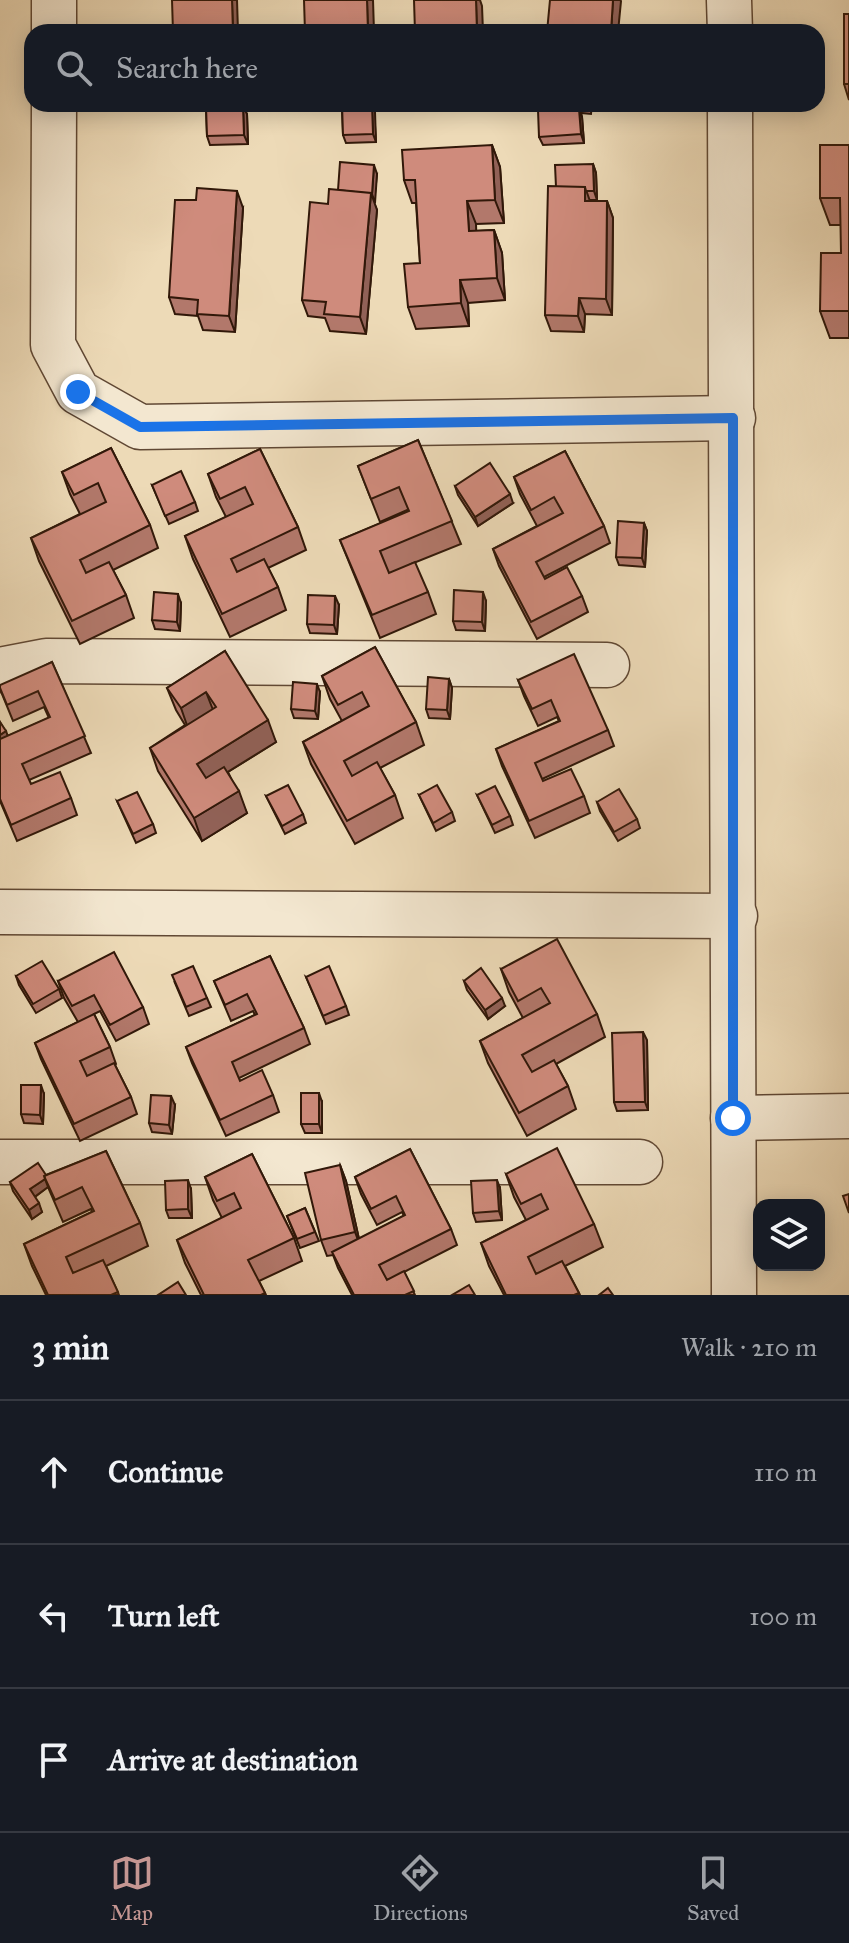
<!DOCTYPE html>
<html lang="en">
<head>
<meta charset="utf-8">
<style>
	body { margin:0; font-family:"IM FELL Great Primer",serif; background:#242831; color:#f1f3f6 }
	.controls { position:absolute; right:24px; bottom:24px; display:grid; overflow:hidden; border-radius:16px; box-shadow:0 4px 20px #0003 }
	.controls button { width:72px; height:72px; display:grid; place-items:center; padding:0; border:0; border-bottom:2px solid #363941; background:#171b24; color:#f1f3f6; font:40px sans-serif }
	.stop { position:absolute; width:24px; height:24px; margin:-18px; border:6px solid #1a73e8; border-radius:50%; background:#fff }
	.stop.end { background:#1a73e8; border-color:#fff; box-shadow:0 2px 8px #0008 }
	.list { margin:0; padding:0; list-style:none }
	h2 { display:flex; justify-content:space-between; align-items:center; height:104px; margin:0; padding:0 32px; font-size:34px }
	h2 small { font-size:26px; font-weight:400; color:#9ea1a6 }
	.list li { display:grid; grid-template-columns:52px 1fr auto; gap:24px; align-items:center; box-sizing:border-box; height:144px; padding:0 32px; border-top:2px solid #363941 }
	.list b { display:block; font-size:30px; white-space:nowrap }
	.list em { font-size:26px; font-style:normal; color:#9ea1a6 }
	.icon { flex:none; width:44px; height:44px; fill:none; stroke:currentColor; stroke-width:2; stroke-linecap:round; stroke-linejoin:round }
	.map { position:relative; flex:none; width:849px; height:1295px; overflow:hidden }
	.search { position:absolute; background:#171b24; box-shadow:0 4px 20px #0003; left:24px; right:24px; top:24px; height:88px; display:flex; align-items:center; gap:20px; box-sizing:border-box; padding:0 28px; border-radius:24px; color:#9ea1a6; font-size:30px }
	.sheet { height:536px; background:#171b24 }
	nav { display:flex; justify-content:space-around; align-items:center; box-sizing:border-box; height:112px; border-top:2px solid #363941; background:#171b24; font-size:22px; color:#9ea1a6 }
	nav a { display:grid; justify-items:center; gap:4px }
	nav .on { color:#c59692 }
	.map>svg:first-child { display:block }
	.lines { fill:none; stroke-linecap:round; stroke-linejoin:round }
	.minor-casing { stroke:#604834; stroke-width:47 }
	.minor { stroke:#f3e7d0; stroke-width:44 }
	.wall { fill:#b2786b; stroke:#311809; stroke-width:2 }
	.shaded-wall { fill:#916157; stroke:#311809; stroke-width:2 }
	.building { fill:#cf8b7c; stroke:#311809; stroke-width:2 }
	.route { stroke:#1a73e8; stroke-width:10 }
</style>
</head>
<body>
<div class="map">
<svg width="849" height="1295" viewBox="0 0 849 1295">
	<rect width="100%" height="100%" fill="#eddab7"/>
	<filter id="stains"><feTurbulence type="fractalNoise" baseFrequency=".0025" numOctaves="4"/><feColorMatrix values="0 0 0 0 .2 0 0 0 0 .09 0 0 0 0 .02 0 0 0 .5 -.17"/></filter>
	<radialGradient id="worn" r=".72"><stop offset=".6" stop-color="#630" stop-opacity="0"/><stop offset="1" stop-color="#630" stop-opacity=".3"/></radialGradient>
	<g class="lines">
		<g class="minor-casing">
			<g id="minor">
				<path d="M729,0L730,32"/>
				<path d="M54,32V0"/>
				<path d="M54,104L53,345L78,392L140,427L733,418"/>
				<path d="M730,104L734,1295"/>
				<path d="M0,670L46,661L607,665"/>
				<path d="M0,912L735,916"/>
				<path d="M733,1118L849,1116"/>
				<path d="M0,1162H640"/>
			</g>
		</g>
		<use href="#minor" class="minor"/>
	</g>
	<g class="wall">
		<path d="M849,14V100L844,84Z"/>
		<path d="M201,104H240L247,114L248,144L210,145L207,136L206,108L203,109Z"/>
		<path d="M329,104H376V109H374L376,142L346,143L343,135L342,110H331Z"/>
		<path d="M379,104H394V107H380Z"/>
		<rect x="422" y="104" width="38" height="2"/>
		<path d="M546,104H592L591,114L581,113L582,117L584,143L543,145L539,137L549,110Z"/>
		<path d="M492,145L500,167L504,223L476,224V231L494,230L502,253L505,300L468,303L469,326L416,329L408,307L420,263L416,203H412L404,180Z"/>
		<path d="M849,145V338H830L820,311L841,253V225H830L820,198Z"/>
		<path d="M593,164L596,173L597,200H590V201H607L613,218L612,315L585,314L584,332L551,331L545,315L556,187Z"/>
		<path d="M377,174L374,203L377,210L366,334L330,331L325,318L308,316L302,300L328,204L338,190Z"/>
		<path d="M243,208L235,332L203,330L198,316L175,314L169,297Z"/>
		<path d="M418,440L461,544L411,564L428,592L436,614L380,638L340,540L408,512L407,510L380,522L358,466Z"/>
		<path d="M111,448L150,525L158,548L113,570L126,595L134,618L80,644L39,561L31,538L80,514L70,494L62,472Z"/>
		<path d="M260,449L298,527L306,550L268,568L278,587L286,610L230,637L193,559L185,536L226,517L216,497L208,474Z"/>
		<path d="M565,451L604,526L610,543L544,577L545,579L582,596L588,612L537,639L499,566L493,549L537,526L520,494L514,477Z"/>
		<path d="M152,485L195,502L198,511L169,524Z"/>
		<path d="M455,486L513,503L478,526L458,495Z"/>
		<path d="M644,523L647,531L645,567L619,565L616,557Z"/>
		<path d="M486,601L485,631L456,630L453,621Z"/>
		<path d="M181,603L180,631L155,629L152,620Z"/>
		<path d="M339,605L337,634L310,633L307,624Z"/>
		<path d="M375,647L416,722L424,745L380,768L395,795L403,818L355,844L311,764L303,742L342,721L330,699L322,676Z"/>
		<path d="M225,651L276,742L228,772L247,813L202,841L158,771L150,748L185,725L176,710L167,688Z"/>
		<path d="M52,662L91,753L29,780L31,784L71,798L77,815L17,841L0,801V722L8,736L49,718L44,707L13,721L0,689Z"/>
		<path d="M449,679L452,688L450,719L429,718L426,709Z"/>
		<path d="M518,680L608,730L614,746L542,779L543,781L584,796L590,813L535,838L502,766L496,749L559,721L557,717L538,726L524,696Z"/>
		<path d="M320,692L318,719L294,718L291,709Z"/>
		<path d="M419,795L452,812L455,821L436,831Z"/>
		<path d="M477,795L510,816L513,825L495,833Z"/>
		<path d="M266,796L303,814L306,823L285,834Z"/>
		<path d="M117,801L153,824L156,833L136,843Z"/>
		<path d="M597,802L637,819L640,828L618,841L600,811Z"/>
		<path d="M270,956L304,1028L310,1044L239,1078L240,1081L273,1095L279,1112L226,1136L192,1063L186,1047L255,1015L253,1011L231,1021L214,981Z"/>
		<path d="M501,969L597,1014L605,1037L556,1064L568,1086L576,1109L527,1136L488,1063L480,1041L523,1018L509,992Z"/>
		<path d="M16,976L59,989L62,998L36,1013L19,985Z"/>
		<path d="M306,977L346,1006L349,1015L326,1024Z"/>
		<path d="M58,981L143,1007L149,1024L116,1041L100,1011L94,1014L110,1047L116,1064L115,1065L131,1097L137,1114L80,1141L41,1059L35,1043L78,1022L64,998Z"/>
		<path d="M464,981L505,1006L488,1019L467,990Z"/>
		<path d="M175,983L207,998L211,1007L189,1016Z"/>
		<path d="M647,1040L648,1110L617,1111L614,1102Z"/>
		<path d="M44,1094L43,1124L24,1123L21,1114Z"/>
		<path d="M322,1102V1133H305L301,1124Z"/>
		<path d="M175,1105L172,1134L152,1132L149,1123Z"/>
		<path d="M410,1149L451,1229L457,1245L404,1272L415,1295H352L338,1268L333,1255L327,1256L321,1240L340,1165L346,1181L359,1239L404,1216L402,1212L377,1225L361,1194L355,1177Z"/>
		<path d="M106,1151L140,1223L148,1246L106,1266L119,1295H46L32,1266L24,1244L92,1212L91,1209L63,1222L48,1187L35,1197L42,1212L32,1219L13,1191L10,1182L46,1175Z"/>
		<path d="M252,1154L294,1238L302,1261L259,1281L266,1295H201L185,1263L177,1240L222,1218L213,1200L205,1177Z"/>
		<path d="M506,1174L594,1224L603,1247L565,1266L580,1295H504L489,1266L481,1243L526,1220L514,1197Z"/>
		<path d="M500,1188L502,1220L476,1222L473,1213Z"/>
		<path d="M191,1189L192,1218H169L166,1210Z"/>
		<path d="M305,1208L319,1241L300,1248L287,1216Z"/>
	</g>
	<g class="shaded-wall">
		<path d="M232,0H237L238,32H233Z"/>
		<path d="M367,0H373L374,32H368Z"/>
		<path d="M476,0H480L482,6L483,32H477Z"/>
		<path d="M613,0H620L621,1L618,32H611Z"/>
		<path d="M372,104L375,112L376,142L373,134Z"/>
		<path d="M243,106L247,114L248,144L244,135Z"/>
		<path d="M579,109L582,117L584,143L581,134Z"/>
		<path d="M492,145L500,167L504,223L495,200Z"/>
		<path d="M593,164L596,173L597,200L594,191Z"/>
		<path d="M374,165L377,174L375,203L372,194Z"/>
		<path d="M585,187L591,204L585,201Z"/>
		<path d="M237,191L243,208L235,332L229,316Z"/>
		<path d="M371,193L377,210L366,334L360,317Z"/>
		<path d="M467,201L476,224L477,254L469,231Z"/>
		<path d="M607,201L613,218L612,315L606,299Z"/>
		<path d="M494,230L502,253L505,300L497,278Z"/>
		<path d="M460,280L468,303L469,326L461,303Z"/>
		<path d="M579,298L585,314L584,332L578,316Z"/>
		<path d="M510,494L513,503L478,526L475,517Z"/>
		<path d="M644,523L647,531L645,567L642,558Z"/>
		<path d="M483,592L486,601L485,631L482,622Z"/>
		<path d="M178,594L181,603L180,631L177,622Z"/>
		<path d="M335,596L339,605L337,634L334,625Z"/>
		<path d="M449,679L452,688L450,719L447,710Z"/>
		<path d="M317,684L320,692L318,719L315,711Z"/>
		<path d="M206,692L215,715L189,731L181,708Z"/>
		<path d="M268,720L276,742L205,786L197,764Z"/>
		<path d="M6,731L9,740L0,745V735Z"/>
		<path d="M239,791L247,813L202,841L194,818Z"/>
		<path d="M502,998L505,1006L488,1019L485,1010Z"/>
		<path d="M643,1032L647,1040L648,1110L645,1102Z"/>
		<path d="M41,1085L44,1094L43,1124L40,1115Z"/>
		<path d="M319,1093L322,1102V1133L319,1124Z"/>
		<path d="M171,1096L175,1105L172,1134L169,1125Z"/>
		<path d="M340,1165L346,1181L361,1248L355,1232Z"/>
		<path d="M45,1179L48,1187L33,1198L30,1189Z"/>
		<path d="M188,1180L191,1189L192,1218L188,1209Z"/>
		<path d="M497,1180L500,1188L502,1220L499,1211Z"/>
		<path d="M39,1203L42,1212L32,1219L29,1210Z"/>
	</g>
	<g class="building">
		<path d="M172,0H232L233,32H173Z"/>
		<path d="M304,0H367L368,32H305Z"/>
		<path d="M414,0H476L477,32H415Z"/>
		<path d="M550,0H613L611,32H547Z"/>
		<rect x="844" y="14" width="5" height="70"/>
		<path d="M342,104H372L373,134L343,135Z"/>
		<path d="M243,106L244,135L207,136L206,107Z"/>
		<path d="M579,109L581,134L539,137L538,110Z"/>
		<path d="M492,145L495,200L467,201L469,231L494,230L497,278L460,280L461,303L408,307L404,264L420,263L415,180H404L402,150Z"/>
		<path d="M820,145H849V311H820L821,253H841L840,198H820Z"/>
		<path d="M340,162L374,165L372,194L338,190Z"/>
		<path d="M593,164L594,191H586L585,187H556L555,165Z"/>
		<path d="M548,186L585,187V201H607L606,299L579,298L578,316L545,315Z"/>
		<path d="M197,188L237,191L229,316L197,314L198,300L169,297L175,200H196Z"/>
		<path d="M329,189L371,193L360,317L324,314L326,302L302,300L310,202L328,204Z"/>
		<path d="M418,440L452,521L380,551L389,573L415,562L428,592L372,615L340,540L409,511L399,487L371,499L358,466Z"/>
		<path d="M111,448L150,525L80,560L86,573L109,562L126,595L72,621L31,538L106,502L98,483L74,495L62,472Z"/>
		<path d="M260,449L298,527L231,559L237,572L264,559L278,587L222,614L185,536L253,504L245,487L220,499L208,474Z"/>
		<path d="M565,451L604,526L536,562L545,579L567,567L582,596L531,622L493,549L563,513L554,497L531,510L514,477Z"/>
		<path d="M490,463L510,494L475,517L455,486Z"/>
		<path d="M181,471L195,502L165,516L152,485Z"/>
		<path d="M618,521L644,523L642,558L616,557Z"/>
		<path d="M454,590L483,592L482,622L453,621Z"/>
		<path d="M154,592L178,594L177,622L152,620Z"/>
		<path d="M308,595L335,596L334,625L307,624Z"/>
		<path d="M375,647L416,722L344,761L352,776L377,762L395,795L347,821L303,742L369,706L362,692L338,705L322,676Z"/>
		<path d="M225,651L268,720L197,764L206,778L224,767L239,791L194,818L150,748L216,707L206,692L181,708L167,688Z"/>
		<path d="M574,654L608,730L535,763L543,781L571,769L584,796L529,821L496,749L560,721L551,700L532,709L518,680Z"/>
		<path d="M52,662L85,736L22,764L31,784L60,772L71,798L11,825L0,799V739L50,717L38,691L7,705L0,688V685Z"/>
		<path d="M428,677L449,679L447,710L426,709Z"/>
		<path d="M293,682L317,684L315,711L291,709Z"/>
		<path d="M0,722L6,731L0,735Z"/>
		<path d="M288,785L303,814L282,826L266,796Z"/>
		<path d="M437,785L452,812L433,823L419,795Z"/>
		<path d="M495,786L510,816L492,825L477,795Z"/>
		<path d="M619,789L637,819L614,832L597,802Z"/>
		<path d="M137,792L153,824L133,834L117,801Z"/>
		<path d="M557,939L597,1014L522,1055L532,1072L554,1060L568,1086L519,1113L480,1041L550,1003L541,988L518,1001L501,969Z"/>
		<path d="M114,952L143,1007L110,1025L94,995L72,1006L58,981Z"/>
		<path d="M270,956L304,1028L232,1062L240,1081L262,1070L273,1095L220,1120L186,1047L257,1014L247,994L225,1005L214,981Z"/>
		<path d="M42,961L59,989L33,1004L16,976Z"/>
		<path d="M193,966L207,998L186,1007L172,975Z"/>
		<path d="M329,966L346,1006L323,1016L306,977Z"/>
		<path d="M481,968L502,998L485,1010L464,981Z"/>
		<path d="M94,1014L110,1047L80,1061L87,1076L114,1063L131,1097L74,1124L35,1043Z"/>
		<path d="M643,1032L645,1102H614L612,1033Z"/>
		<path d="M21,1085H41L40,1115L21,1114Z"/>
		<rect x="301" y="1093" width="18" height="31"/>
		<path d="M151,1095L171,1096L169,1125L149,1123Z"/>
		<path d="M557,1148L594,1224L528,1257L536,1274L562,1261L579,1293L574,1295H506L481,1243L548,1209L541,1194L521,1204L506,1174Z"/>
		<path d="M410,1149L451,1229L379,1265L387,1280L404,1271L414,1291L405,1295H354L332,1252L405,1215L396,1196L371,1209L355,1177Z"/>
		<path d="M106,1151L140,1223L66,1257L73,1273L103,1260L118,1292L111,1295H48L24,1244L94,1211L82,1187L55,1200L44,1176Z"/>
		<path d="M252,1154L294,1238L248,1260L265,1293L261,1295H204L177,1240L241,1208L234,1193L217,1201L205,1177Z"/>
		<path d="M38,1163L46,1175L44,1176L45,1179L30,1189L39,1203L29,1210L10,1182Z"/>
		<path d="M340,1165L355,1232L321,1240L305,1173Z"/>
		<path d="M188,1180V1209L166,1210L165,1181Z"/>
		<path d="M497,1180L499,1211L473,1213L471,1181Z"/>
		<path d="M849,1194V1213L843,1196Z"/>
		<path d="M305,1208L315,1232L297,1239L287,1216Z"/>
		<path d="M178,1282L186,1295H158Z"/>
		<path d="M469,1285L475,1295H452Z"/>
		<path d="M608,1288L613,1295H599Z"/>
	</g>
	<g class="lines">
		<path class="route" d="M78,392L140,427L733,418V1118"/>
	</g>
	<rect width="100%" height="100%" filter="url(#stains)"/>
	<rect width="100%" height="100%" fill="url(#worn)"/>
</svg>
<div class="controls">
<button><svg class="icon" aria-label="layers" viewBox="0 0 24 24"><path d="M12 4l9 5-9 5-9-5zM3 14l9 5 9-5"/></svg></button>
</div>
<div class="stop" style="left:733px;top:1118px"></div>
<div class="stop end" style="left:78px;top:392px"></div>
<div class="search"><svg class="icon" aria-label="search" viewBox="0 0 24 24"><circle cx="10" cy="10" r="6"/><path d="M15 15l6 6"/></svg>Search here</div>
</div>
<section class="sheet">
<h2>3 min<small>Walk · 210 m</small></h2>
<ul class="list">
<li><svg class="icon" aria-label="ahead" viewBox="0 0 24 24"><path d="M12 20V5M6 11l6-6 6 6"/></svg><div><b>Continue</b></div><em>110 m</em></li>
<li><svg class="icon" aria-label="left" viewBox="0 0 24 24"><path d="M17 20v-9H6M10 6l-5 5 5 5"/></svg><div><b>Turn left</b></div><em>100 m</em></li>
<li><svg class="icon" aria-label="arrive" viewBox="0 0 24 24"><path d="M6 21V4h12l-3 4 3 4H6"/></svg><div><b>Arrive at destination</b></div></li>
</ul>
</section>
<nav>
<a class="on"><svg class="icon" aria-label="map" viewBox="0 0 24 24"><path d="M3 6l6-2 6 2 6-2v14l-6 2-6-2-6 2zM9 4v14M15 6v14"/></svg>Map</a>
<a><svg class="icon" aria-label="directions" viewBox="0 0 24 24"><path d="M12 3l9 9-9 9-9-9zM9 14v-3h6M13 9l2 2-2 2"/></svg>Directions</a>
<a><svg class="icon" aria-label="saved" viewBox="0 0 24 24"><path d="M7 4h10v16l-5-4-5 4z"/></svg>Saved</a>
</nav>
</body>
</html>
